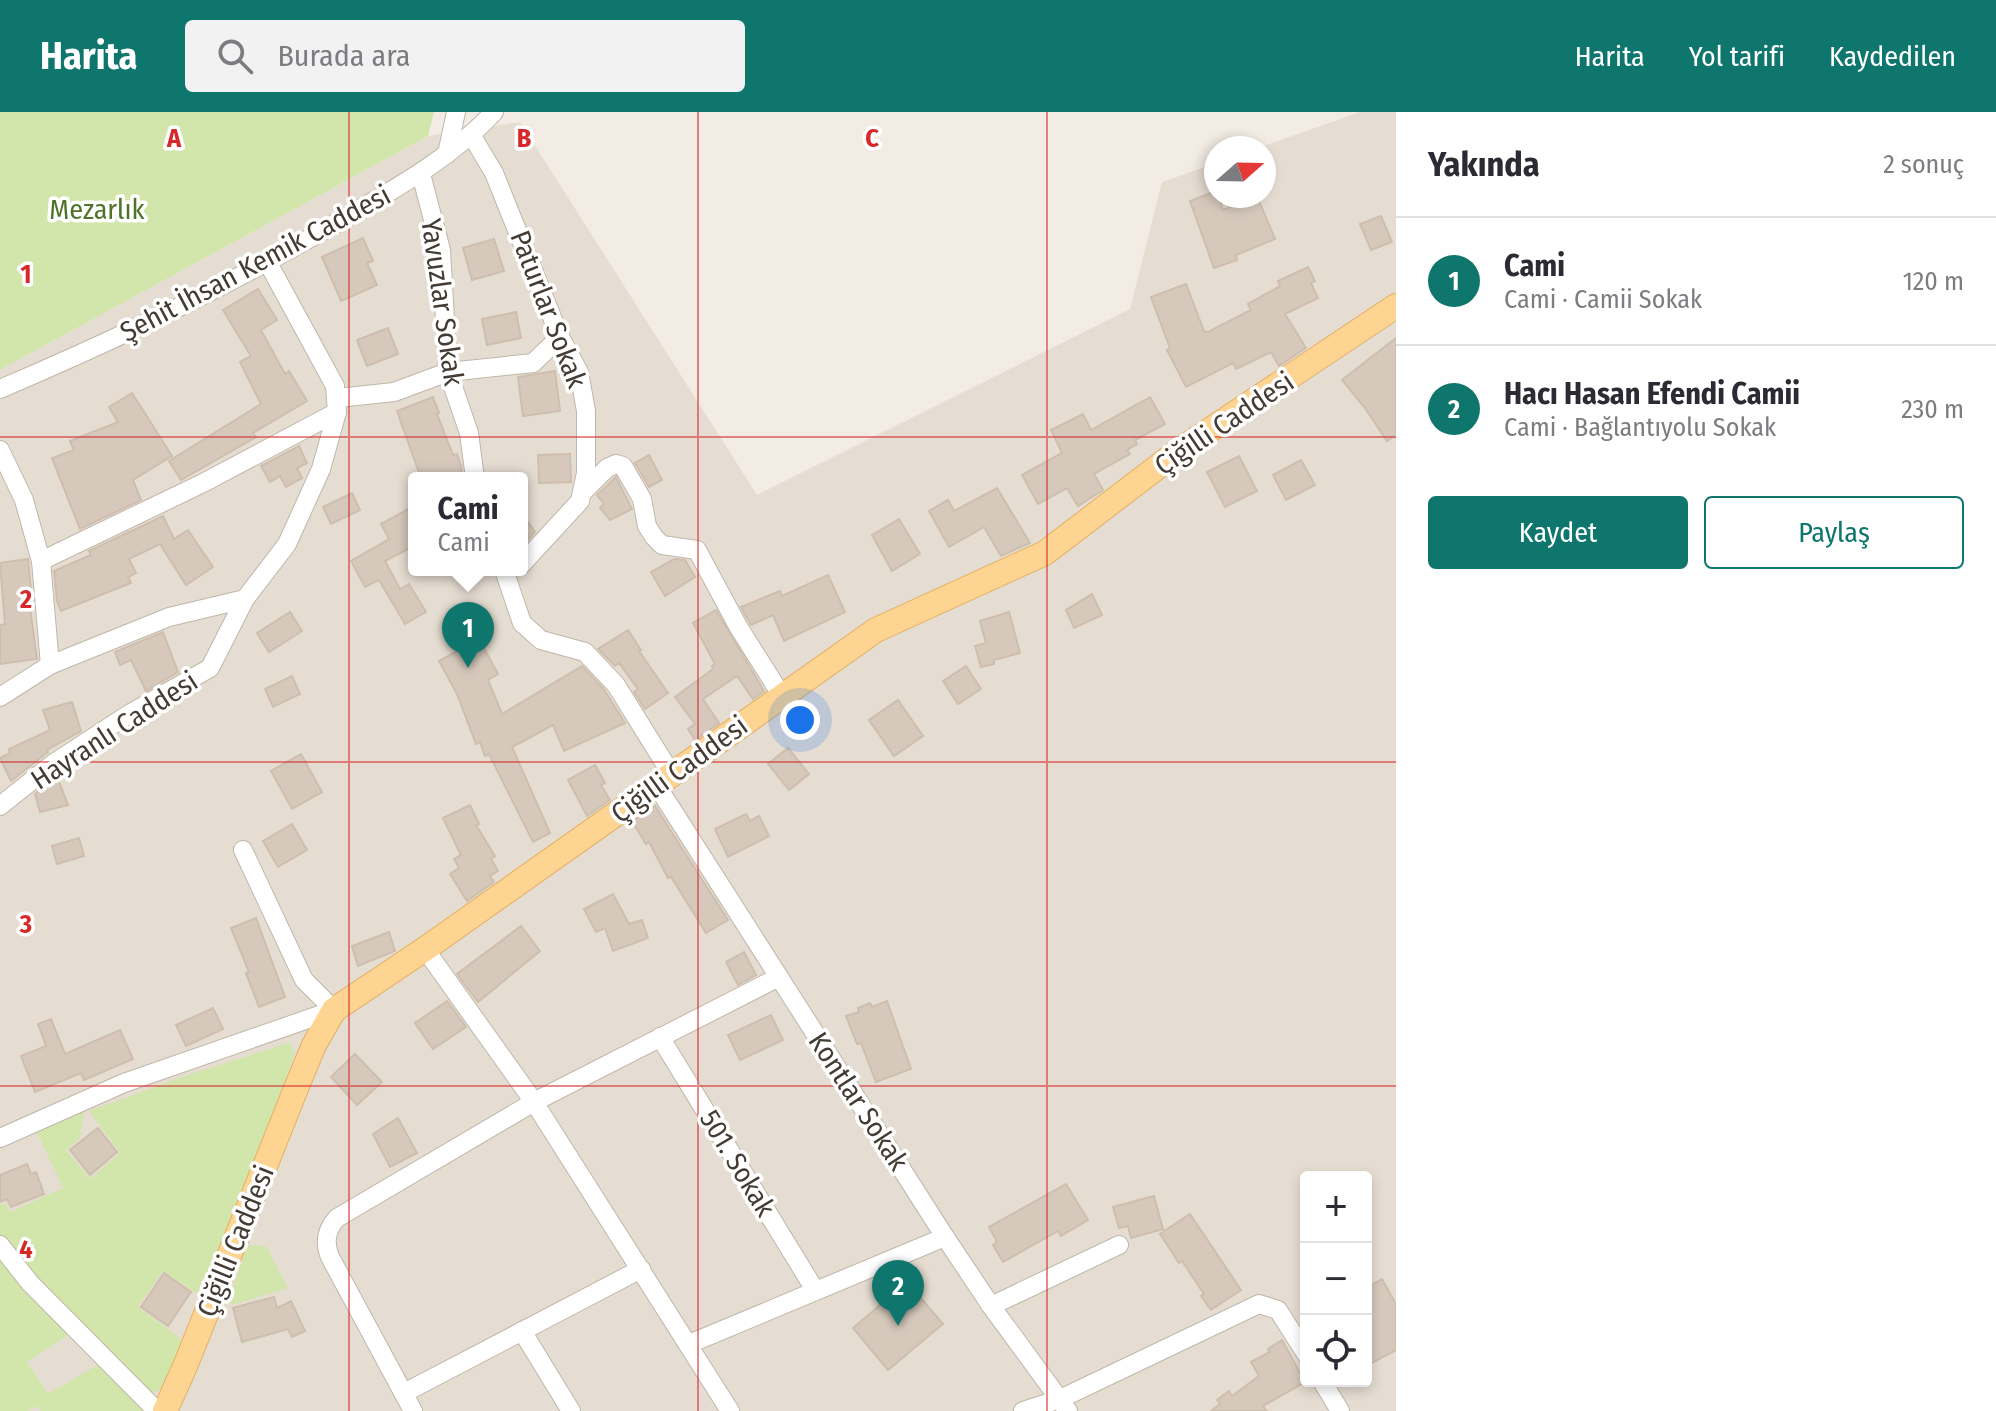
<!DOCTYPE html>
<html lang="tr">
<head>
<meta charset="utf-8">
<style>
	body { margin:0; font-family:"Fira Sans Condensed",sans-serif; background:#f2f2f3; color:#2b2b33 }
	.controls { position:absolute; right:24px; bottom:24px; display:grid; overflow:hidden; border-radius:8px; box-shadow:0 4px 12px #0003 }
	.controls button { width:72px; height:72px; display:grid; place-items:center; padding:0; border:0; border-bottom:2px solid #e1e1e2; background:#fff; color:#2b2b33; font:40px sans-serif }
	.compass { position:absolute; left:1204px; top:24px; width:72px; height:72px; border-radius:50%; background:#fff; box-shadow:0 4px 12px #0003; rotate:70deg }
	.you { position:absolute; left:800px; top:608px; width:28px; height:28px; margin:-20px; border:6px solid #fff; border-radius:50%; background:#1a73e8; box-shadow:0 0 0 12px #1a73e833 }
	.badge { display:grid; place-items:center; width:52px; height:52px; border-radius:50%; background:#0f766e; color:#fff; font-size:26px; font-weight:700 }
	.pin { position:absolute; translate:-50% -66px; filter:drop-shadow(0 2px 4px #0008) }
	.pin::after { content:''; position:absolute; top:42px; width:28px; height:24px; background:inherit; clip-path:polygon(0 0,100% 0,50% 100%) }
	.popup { position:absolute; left:408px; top:360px; width:120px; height:104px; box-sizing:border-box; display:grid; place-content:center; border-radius:8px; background:#fff; filter:drop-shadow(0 2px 6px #0005); font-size:26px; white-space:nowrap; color:#7c7c81 }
	.popup b { font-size:30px; color:#2b2b33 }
	.popup::after { content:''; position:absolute; left:50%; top:100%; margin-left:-16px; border:16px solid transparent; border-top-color:#fff }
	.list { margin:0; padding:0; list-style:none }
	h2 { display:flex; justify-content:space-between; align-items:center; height:104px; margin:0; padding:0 32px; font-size:34px }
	h2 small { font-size:26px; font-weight:400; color:#7c7c81 }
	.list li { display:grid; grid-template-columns:52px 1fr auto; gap:24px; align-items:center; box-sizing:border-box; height:128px; padding:0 32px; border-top:2px solid #e1e1e2 }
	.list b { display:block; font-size:30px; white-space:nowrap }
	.list p { margin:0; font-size:26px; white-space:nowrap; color:#7c7c81 }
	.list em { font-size:26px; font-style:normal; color:#7c7c81 }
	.actions { display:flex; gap:16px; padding:24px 32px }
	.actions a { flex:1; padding:18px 0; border:2px solid #0f766e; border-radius:8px; text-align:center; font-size:28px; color:#0f766e }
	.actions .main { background:#0f766e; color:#fff }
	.icon { flex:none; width:44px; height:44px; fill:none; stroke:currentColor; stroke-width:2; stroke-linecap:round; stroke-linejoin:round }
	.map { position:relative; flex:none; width:1396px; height:1299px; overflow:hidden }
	header { display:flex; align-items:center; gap:48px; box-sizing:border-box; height:112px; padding:0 40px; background:#0f766e; color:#fff }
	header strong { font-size:38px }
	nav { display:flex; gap:44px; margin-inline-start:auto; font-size:28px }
	.search { width:560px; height:72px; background:#f2f2f3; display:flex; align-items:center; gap:20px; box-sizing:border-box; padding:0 28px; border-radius:8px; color:#7c7c81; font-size:30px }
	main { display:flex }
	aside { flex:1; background:#fff }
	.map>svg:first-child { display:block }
	.residential { fill:#e6ddd2; fill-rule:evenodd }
	.green { fill:#d2e6ac }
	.building { fill:#d6c9bc; stroke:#cebead; stroke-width:2 }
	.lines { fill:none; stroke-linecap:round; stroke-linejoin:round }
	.minor-casing { stroke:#c0b6a9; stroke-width:20 }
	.major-casing { stroke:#e2af61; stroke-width:26 }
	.minor { stroke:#fff; stroke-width:18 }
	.major { stroke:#fdd491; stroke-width:24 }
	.grid { fill:none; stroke:#d62828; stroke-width:2; stroke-opacity:0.55 }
	.labels { text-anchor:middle; stroke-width:7; stroke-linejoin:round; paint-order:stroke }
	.park-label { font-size:28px; fill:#4d7428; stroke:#fff }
	.street-label { font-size:28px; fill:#443c34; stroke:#fff }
	.grid-label { font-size:26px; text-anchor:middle; font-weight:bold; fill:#d62828; stroke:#fff; stroke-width:7; stroke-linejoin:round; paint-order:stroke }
</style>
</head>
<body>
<header>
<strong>Harita</strong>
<div class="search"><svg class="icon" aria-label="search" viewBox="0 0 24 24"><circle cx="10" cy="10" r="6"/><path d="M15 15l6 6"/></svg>Burada ara</div>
<nav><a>Harita</a><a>Yol tarifi</a><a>Kaydedilen</a></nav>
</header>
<main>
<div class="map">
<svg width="1396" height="1299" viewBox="0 0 1396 1299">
	<rect width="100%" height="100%" fill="#f2ece4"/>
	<path class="residential" d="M1360,0H1396V1299H0V258L428,24L520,10L757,383L1130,197L1162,70L1216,51V84H1264V36H1258ZM414,366H522V458H414ZM1306,1065H1366V1269H1306Z"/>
	<g class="green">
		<path d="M0,0H434L428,24L0,258Z"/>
		<path d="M291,930L294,942L292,950L203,1186L163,1159L138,1195L184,1229L163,1277L150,1281L11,1138L0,1123V1093L6,1091L10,1100L63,1076L37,1020L84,1000L80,1026L66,1038L90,1067L120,1041L89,999L182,965Z"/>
		<path d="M247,1133L266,1134L288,1176L235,1192L228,1191Z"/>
		<path d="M0,1144L71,1221L27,1250L48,1282L99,1252L143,1299H40L38,1294L27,1299H0Z"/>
	</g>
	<g class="building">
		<path d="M1216,79L1223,98L1257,84L1275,127L1236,143L1237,148L1214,156L1190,89Z"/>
		<path d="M1381,104L1392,130L1371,138L1360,112Z"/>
		<path d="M363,126L373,149L367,151L377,173L341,189L322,145Z"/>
		<path d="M494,127L504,159L472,168L463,136Z"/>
		<path d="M1308,155L1315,169L1311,171L1318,186L1285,202L1306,236L1279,254L1271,240L1236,257L1233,251L1186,275L1167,238L1170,236L1151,185L1186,172L1204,219L1208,220L1251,198L1248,192L1280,174L1278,169Z"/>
		<path d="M258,177L277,208L261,218L285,262L289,259L307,289L253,321L256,325L181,368L169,349L261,292L240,250L251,244L223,198Z"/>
		<path d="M516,200L521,226L487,233L482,207Z"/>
		<path d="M388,216L398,242L367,254L357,228Z"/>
		<path d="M1396,226V323L1387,329L1365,296L1342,268Z"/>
		<path d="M555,259L560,299L523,304L518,265Z"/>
		<path d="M132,281L172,344L133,368L141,388L80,417L52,346L74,338L70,329L118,310L109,295Z"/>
		<path d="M433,285L439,301L437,302L453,343L457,342L461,354L462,362L453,366H421L397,299Z"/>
		<path d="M1150,285L1165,312L1135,328L1137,332L1127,338L1130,342L1094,362L1103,378L1078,394L1067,376L1038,392L1022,363L1062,341L1051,318L1083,302L1091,318Z"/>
		<path d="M299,334L307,351L297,356L302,366L286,375L280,364L270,370L261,354Z"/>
		<path d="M570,342L571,370L539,371L538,343Z"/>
		<path d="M649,343L662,368L649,375L635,351Z"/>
		<path d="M1239,344L1257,379L1225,395L1207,360Z"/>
		<path d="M1301,348L1315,373L1286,388L1273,363Z"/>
		<path d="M616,365L632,397L610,408L600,396L604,392L597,383Z"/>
		<path d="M997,376L1030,431L1001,444L984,415L949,435L929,399L948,388L954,399Z"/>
		<path d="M352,381L360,398L331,412L323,395Z"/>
		<path d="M414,394V434L385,449L400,477L409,472L426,500L405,512L379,468L365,475L351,449L389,427L381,412Z"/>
		<path d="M522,401L535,420L522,434Z"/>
		<path d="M163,404L174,427L188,418L213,455L186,473L160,432L129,447L136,461L128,465L131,471L61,499L57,489L54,459L91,443L89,439Z"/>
		<path d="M899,407L920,442L892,459L872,423Z"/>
		<path d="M28,447L32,488H29L37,547L0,552V513L5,512L0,451Z"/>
		<path d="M674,447L685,448L695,465L665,484L651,460Z"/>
		<path d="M828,463L845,500L784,529L773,503L751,513L741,495L780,479L782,484Z"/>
		<path d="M1092,482L1102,503L1074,516L1066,498Z"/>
		<path d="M716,498L764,579L753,587L737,564L703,587L719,611L695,628L688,617L695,612L675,585L713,557L712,554L715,552L693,511Z"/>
		<path d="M290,500L302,519L269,540L257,521Z"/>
		<path d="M1009,500L1020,541L994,548V552L981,555L975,534L986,531L980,509Z"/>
		<path d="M628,518L641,538L639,539L668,581L645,597L634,580L638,577L619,551L615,554L598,537Z"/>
		<path d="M163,520L178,560L146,579L131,548L120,553L115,540Z"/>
		<path d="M479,527L498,562L488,568L502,602L582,554L603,576L625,611L564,639L553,613L512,635L550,721L533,730L489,642L485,644L480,630L476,632L457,582L439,549Z"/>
		<path d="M966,554L981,577L958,592L943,569Z"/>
		<path d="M292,564L300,582L273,595L265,577Z"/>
		<path d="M898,588L923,624L894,644L869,608Z"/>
		<path d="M72,590L81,619L47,638L48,640L11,669L0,646L10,641L9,637L50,618L43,598Z"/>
		<path d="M788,636L809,662L789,678L768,652Z"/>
		<path d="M301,642L322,680L292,697L271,659Z"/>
		<path d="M595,653L605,671L601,673L610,688L587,704L568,668Z"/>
		<path d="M57,664L68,693L40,700L35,682Z"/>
		<path d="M470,693L479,712L476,713L495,744L491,747L498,759L490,764L494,770L467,789L450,762L459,756L454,747L461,743L443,706Z"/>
		<path d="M655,694L728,808L706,821L671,765L668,766L649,730L646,732L632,709Z"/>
		<path d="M746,702L750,709L759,704L769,724L728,745L715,717Z"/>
		<path d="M292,712L307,738L278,755L263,729Z"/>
		<path d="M79,726L84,744L57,752L52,734Z"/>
		<path d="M613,782L629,812L642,808L648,826L613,839L605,816L596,820L584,797Z"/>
		<path d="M256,806L285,885L259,895L246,861L249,860L231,816Z"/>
		<path d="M521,814L540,839L478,890L457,862Z"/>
		<path d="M389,820L395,839L358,854L352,834Z"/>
		<path d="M744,840L756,863L738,873L726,850Z"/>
		<path d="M447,889L466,915L433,937L415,911Z"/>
		<path d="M887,889L911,957L876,970L861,931L857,932L846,904L859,900L858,896L870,891L872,895Z"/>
		<path d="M213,896L223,917L186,934L176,913Z"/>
		<path d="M771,903L783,928L740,948L728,923Z"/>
		<path d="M51,907L65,942L120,918L133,947L84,968L81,961L35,980L21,944L46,934L38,912Z"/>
		<path d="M355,942L382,970L357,993L331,965Z"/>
		<path d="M398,1006L417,1041L390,1055L373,1022Z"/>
		<path d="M98,1016L117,1040L90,1063L70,1038Z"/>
		<path d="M27,1052L31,1062L36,1060L44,1082L11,1095L7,1087L0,1090V1063Z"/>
		<path d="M1066,1072L1088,1108L1061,1124L1058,1119L1003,1150L993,1133L997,1130L989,1115Z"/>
		<path d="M1154,1084L1163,1117L1131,1126L1128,1114L1119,1116L1113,1095Z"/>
		<path d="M1190,1102L1241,1178L1211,1198L1201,1184L1204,1182L1182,1149L1179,1151L1160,1122Z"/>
		<path d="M164,1161L191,1180L168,1214L141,1195Z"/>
		<path d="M1382,1167L1396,1192V1238L1366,1254V1176Z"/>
		<path d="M907,1170L943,1212L888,1258L853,1216Z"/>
		<path d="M274,1185L277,1196L291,1189L305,1219L292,1225L288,1217L242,1230L233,1196Z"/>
		<path d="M1282,1228L1305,1270L1263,1294L1267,1299H1211L1220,1292L1217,1288L1229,1279L1232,1284L1259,1264L1251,1250L1270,1240L1268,1237Z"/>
	</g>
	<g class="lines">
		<g class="minor-casing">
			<g id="minor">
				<path d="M472,24L494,61L560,225L579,260L586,299V361L580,389L522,452"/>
				<path d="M447,42L456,0"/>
				<path d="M421,62L441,138L448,260L469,321L475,366"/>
				<path d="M0,277C118,227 234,171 345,106C398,75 452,45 494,0"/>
				<path d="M338,286L394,280L448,260L533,251L560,225"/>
				<path d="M0,338L24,388L41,449L50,553"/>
				<path d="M584,379L607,356L616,352L623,354L642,387L647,414L654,425L662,433L697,438L739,516L782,584"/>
				<path d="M41,449L203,371L337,300"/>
				<path d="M504,458L522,511L541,528L585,540L616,573L672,663"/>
				<path d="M0,585L50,553L169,505L245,487"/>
				<path d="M657,674L945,1125L991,1194L1068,1299"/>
				<path d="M0,694L54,651L129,602L210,556L245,487L287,432L321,357L337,300L335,274L268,151"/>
				<path d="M425,837L534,990L730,1299"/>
				<path d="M660,925L815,1178"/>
				<path d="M0,1026L124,971L334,898L304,868L243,738"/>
				<path d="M0,1133L30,1171L157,1299"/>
				<path d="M991,1194L1119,1133"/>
				<path d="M522,1219L571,1299"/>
				<path d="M689,1232L945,1125"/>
				<path d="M1322,1269L1340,1299"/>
				<path d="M404,1281L641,1157"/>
				<path d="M413,1299L330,1145C324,1130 326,1118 337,1106L534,990L779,865"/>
				<path d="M1023,1299L1060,1287L1259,1192L1278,1198L1306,1242"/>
			</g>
		</g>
		<g class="major-casing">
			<path id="major" d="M165,1299L186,1252L299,969L314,933L334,898L425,837L876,518L1045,441L1177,340L1396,194"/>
		</g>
		<use href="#minor" class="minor"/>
		<use href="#major" class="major"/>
	</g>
	<path class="grid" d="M349,0V1299M698,0V1299M1047,0V1299M0,325H1396M0,650H1396M0,974H1396"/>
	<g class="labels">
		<g class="park-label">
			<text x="97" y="107">Mezarlık</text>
		</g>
		<g class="street-label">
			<text transform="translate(255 151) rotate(-28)" y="10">Şehit İhsan Kemik Caddesi</text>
			<text transform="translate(443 190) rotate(82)" y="10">Yavuzlar Sokak</text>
			<text transform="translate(549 197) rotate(69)" y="10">Paturlar Sokak</text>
			<text transform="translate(1224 311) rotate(-34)" y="10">Çiğilli Caddesi</text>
			<text transform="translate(114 618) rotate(-33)" y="10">Hayranlı Caddesi</text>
			<text transform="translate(679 657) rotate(-36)" y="10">Çiğilli Caddesi</text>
			<text transform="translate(859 989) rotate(57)" y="10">Kontlar Sokak</text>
			<text transform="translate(738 1051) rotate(59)" y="10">501. Sokak</text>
			<text transform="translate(235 1129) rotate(-68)" y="10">Çiğilli Caddesi</text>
		</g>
	</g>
	<g class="grid-label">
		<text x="174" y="35">A</text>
		<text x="524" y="35">B</text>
		<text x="872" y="35">C</text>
		<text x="26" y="171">1</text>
		<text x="26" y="496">2</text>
		<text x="26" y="821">3</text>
		<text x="26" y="1146">4</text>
	</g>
</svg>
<div class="controls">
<button>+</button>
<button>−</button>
<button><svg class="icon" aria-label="locate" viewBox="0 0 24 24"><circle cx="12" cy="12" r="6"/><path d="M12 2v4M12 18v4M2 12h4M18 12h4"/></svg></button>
</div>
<svg class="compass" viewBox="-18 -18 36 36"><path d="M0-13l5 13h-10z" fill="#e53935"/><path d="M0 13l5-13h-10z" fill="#7c7c81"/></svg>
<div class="you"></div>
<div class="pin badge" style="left:468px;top:556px">1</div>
<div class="popup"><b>Cami</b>Cami</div>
<div class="pin badge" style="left:898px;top:1214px">2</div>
</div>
<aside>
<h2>Yakında<small>2 sonuç</small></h2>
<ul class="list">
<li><span class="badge">1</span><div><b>Cami</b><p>Cami · Camii Sokak</p></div><em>120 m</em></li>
<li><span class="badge">2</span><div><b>Hacı Hasan Efendi Camii</b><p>Cami · Bağlantıyolu Sokak</p></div><em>230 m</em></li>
</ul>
<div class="actions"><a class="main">Kaydet</a><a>Paylaş</a></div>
</aside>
</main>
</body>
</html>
